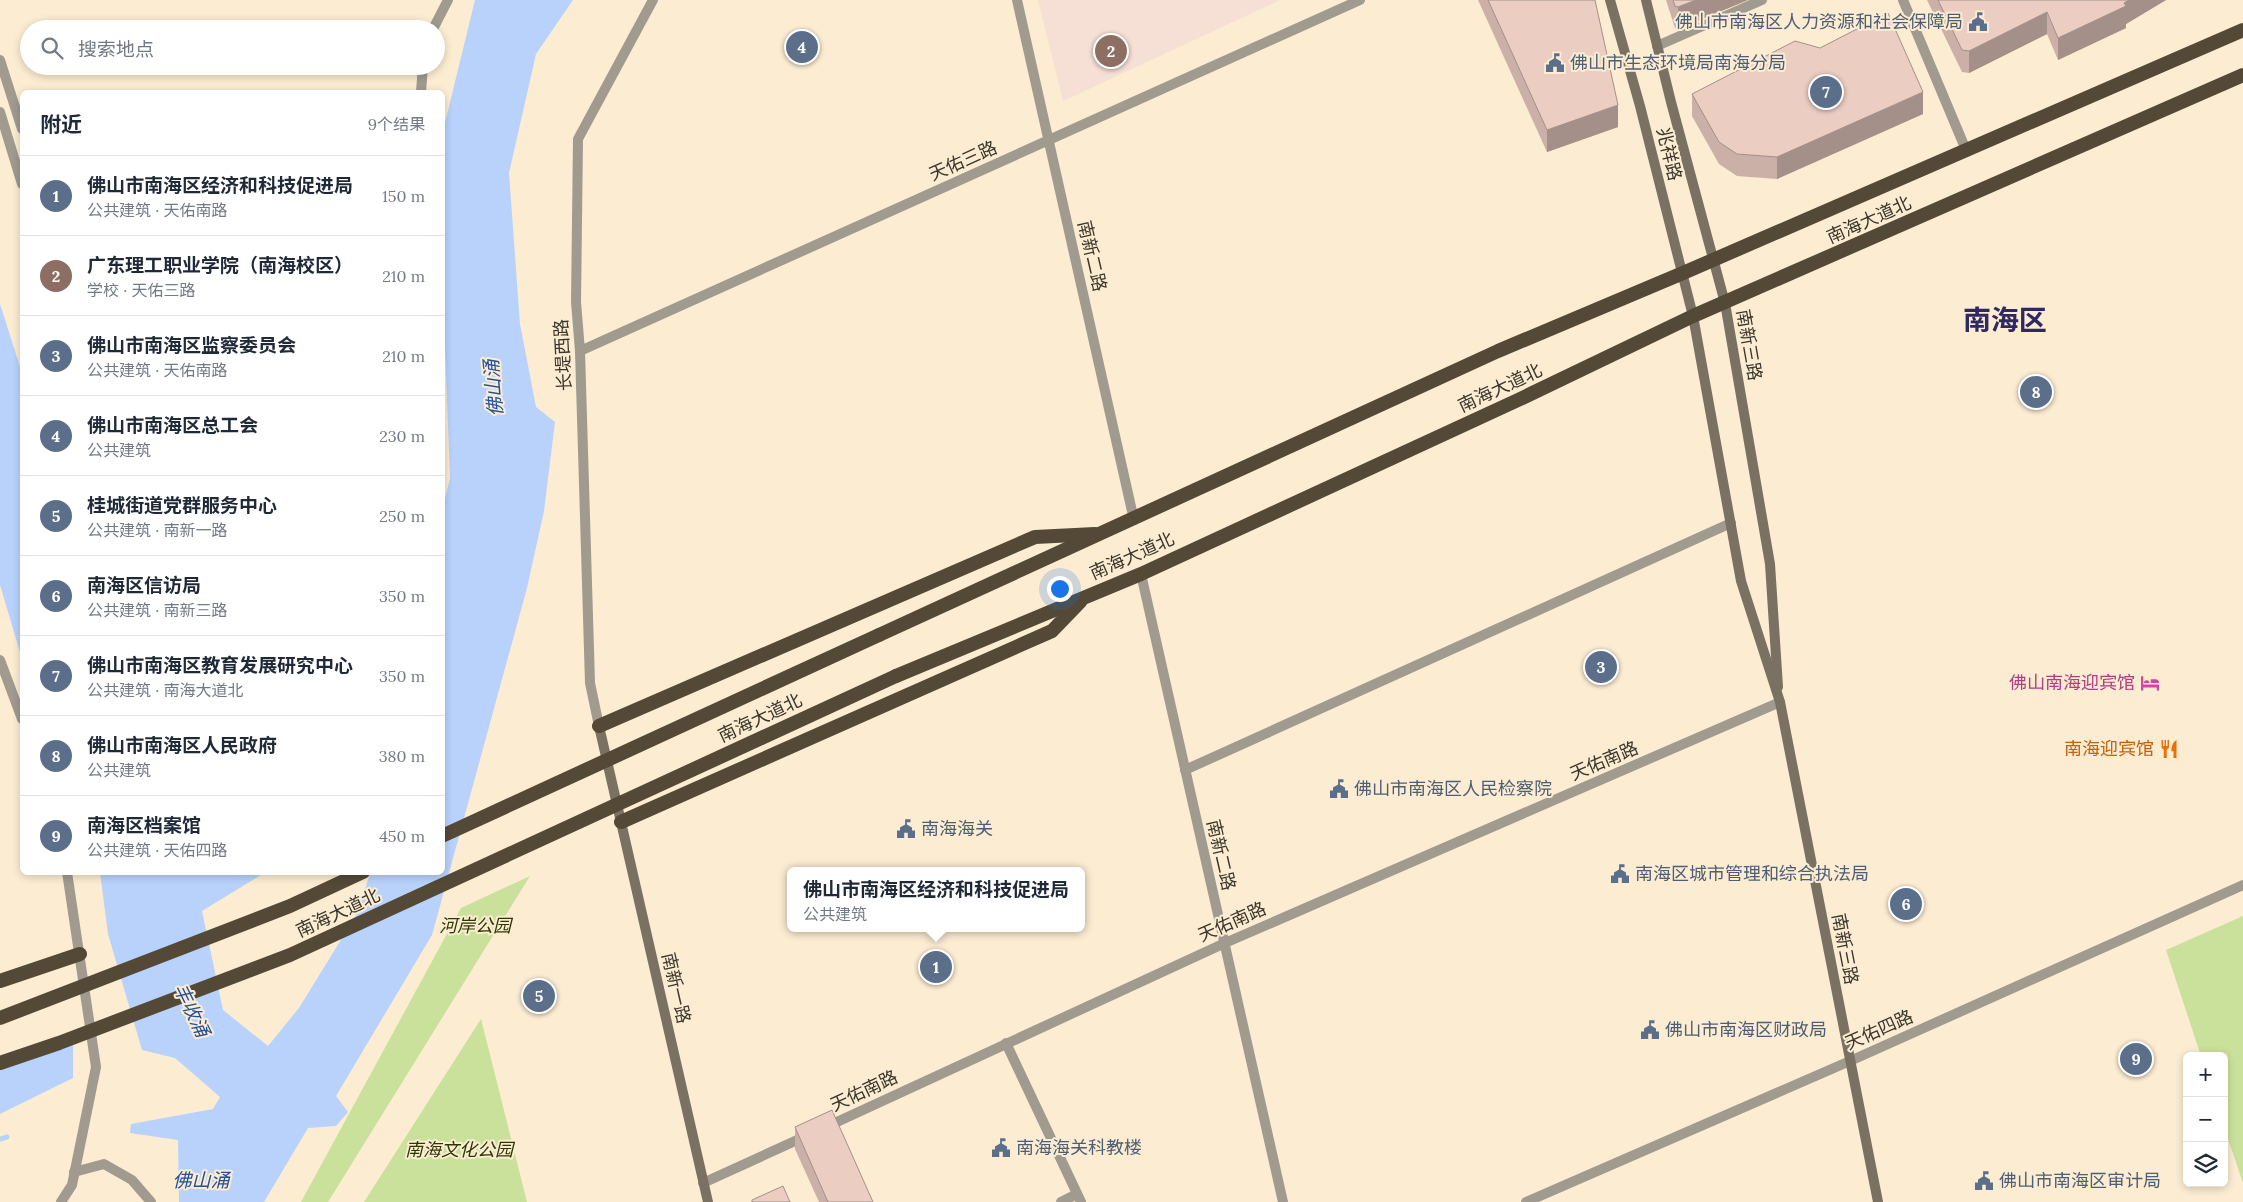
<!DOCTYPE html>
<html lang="zh">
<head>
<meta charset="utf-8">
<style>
	body { margin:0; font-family:Lora,"Noto Sans SC",serif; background:#f2f2f3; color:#1f2937 }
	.controls { position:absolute; right:15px; bottom:15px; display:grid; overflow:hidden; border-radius:8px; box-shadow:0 2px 8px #0003 }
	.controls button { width:45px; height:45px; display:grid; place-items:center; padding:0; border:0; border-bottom:1px solid #e0e1e3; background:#fff; color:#1f2937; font:25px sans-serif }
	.you { position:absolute; left:1059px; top:588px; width:18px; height:18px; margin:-12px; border:4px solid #fff; border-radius:50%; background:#1a73e8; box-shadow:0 0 0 8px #1a73e833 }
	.badge { display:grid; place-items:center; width:32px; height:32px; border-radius:50%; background:#7c3aed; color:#fff; font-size:16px; font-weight:700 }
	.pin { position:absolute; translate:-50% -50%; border:2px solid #fff; box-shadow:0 1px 5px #0006 }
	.popup { position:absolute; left:787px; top:867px; width:298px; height:65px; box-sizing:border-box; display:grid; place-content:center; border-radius:8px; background:#fff; filter:drop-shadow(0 1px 4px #0005); font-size:16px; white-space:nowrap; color:#747a83 }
	.popup b { font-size:19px; color:#1f2937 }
	.popup::after { content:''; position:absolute; left:50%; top:100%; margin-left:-10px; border:10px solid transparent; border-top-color:#fff }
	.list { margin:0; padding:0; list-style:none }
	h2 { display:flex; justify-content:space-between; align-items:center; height:65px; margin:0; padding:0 20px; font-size:21px }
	h2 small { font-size:16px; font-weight:400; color:#747a83 }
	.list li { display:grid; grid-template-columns:32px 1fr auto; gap:15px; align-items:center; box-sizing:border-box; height:80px; padding:0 20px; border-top:1px solid #e0e1e3 }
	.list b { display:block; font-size:19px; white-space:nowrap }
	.list p { margin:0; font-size:16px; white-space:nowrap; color:#747a83 }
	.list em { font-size:16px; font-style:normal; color:#747a83 }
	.icon { flex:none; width:28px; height:28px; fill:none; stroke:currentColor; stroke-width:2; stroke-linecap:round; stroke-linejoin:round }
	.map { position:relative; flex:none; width:2243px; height:1202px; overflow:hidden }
	.search { position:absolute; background:#fff; box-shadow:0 2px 8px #0003; left:20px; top:20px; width:425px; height:55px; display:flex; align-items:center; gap:12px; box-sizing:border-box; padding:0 18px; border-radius:28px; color:#747a83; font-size:19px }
	.panel { position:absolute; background:#fff; box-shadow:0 2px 8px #0003; left:20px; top:90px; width:425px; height:785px; border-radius:8px }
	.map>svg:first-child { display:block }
	.education { fill:#f6dfd4 }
	.green { fill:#cae19b }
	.water { fill:#b9d2fb }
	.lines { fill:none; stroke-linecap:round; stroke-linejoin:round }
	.stream { stroke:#b9d2fb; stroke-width:5 }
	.minor { stroke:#a09a8f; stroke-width:10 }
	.tertiary { stroke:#a09a8f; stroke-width:10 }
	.secondary { stroke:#7a7162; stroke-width:10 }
	.trunk { stroke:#544936; stroke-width:14 }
	.trunk-bridge { stroke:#544936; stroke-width:14 }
	.wall { fill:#cab0a7 }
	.shaded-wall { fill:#a49088 }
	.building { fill:#ebcdc2; stroke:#a49088 }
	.labels { text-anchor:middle; stroke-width:4; stroke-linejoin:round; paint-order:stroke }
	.service-label { font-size:18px; fill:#4e5e75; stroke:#fbecd2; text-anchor:start }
	.street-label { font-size:18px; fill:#3b362b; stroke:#fbecd2 }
	.hotel-label { font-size:18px; fill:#b23c85; stroke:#fbecd2; text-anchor:end }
	.food-label { font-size:18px; fill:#c56008; stroke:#fbecd2; text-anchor:end }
	.park-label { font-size:18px; font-style:italic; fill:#2c3a00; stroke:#fbecd2 }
	.water-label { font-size:19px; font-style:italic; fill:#22509d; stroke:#fbecd2 }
	.town-label { font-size:28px; font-weight:bold; fill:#2f2963; stroke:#fbecd2 }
</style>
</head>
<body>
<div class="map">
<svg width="2243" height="1202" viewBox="0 0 2243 1202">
	<rect width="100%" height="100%" fill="#fbecd2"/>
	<path class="education" d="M1038,0H1280L1063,101Z"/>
	<g class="green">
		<path d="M530,876L328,1202H301L461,908Z"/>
		<path d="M2243,916V1183L2224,1127V1056H2201L2166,950Z"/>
		<path d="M481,1019L527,1202H364Z"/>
	</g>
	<g class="water">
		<path d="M475,0H573L536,54L509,173L520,324L536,407L555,422L544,511L527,588L432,935L336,1096L348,1112L336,1126L308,1128L264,1202H179L178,1140L130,1133L131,1124L213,1109L220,1097L175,1058L142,1050L108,934L100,873H264L202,911L223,1010L268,1046L299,1008L358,912L370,873L442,872V511L450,478L443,296V131Z"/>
		<path d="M0,304L22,373V659L0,585Z"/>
		<path d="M73,1032V1078L0,1114V1063Z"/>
	</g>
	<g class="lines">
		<path class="stream" d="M0,1139L7,1137"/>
		<g class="minor">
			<path d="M1903,0L1966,150"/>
			<path d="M1657,46L1762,0"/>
			<path d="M1185,770L1731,523"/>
			<path d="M1006,1043L1081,1202"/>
			<path d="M74,1172L104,1164L132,1180L151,1202"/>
			<path d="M1061,1202L1077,1194"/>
		</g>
		<g class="tertiary">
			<path d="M1017,0L1134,520"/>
			<path d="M433,29L448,0"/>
			<path d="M0,60L22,129"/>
			<path d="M421,92L423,66"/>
			<path d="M0,112L22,184"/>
			<path d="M580,351L1360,0"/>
			<path d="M1141,574L1283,1202"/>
			<path d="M0,660L22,719"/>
			<path d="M599,726L590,683L580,351L576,302L578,139L653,0"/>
			<path d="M826,1127L1225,943L1780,702"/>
			<path d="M703,1183L806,1136"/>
			<path d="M61,1202L72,1185L96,1067L67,872"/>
			<path d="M1526,1202L1850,1061L2243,885"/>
		</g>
		<g class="secondary">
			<path d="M1610,0L1640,106L1693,316L1741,581L1780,702L1878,1202"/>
			<path d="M1646,0L1671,102L1725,303L1770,564L1778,687"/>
			<path d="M599,726L708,1202"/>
		</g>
		<g class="trunk">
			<path d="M879,635L1498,351L1683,273L2243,30"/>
			<path d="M896,676L1141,574L1518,400L1693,316L2243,75"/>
			<path d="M599,726L1035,537L1095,534"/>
			<path d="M621,822L1052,631L1080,602"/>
			<path d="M0,981L80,954"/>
		</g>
		<g class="trunk-bridge">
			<path d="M442,836L879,635"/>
			<path d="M0,1018L290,906L363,872"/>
			<path d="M0,1063L59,1043L290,955L896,676"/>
		</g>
	</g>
	<g class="wall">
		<path d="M1478,0H1595L1618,127L1547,152Z"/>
		<path d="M1666,0H1748L1678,29L1675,28Z"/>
		<path d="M1927,0H2166L2126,24V28L2058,60L2047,34L1969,73L1962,72Z"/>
		<path d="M1692,94L1923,114L1777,179L1737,176L1719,164L1692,116Z"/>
		<path d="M795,1127L873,1202H819L795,1149Z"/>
	</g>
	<g class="shaded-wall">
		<path d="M1696,0H1748L1678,29V7Z"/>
		<path d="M2129,0H2166L2126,24V28L2058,60V38Z"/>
		<path d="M2047,12V34L1969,73V51Z"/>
		<path d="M1923,92V114L1777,179V157Z"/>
		<path d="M1618,105V127L1547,152V130Z"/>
	</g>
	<g class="building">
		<path d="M1488,0H1595L1618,105L1547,130Z"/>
		<path d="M1673,0H1696L1678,7L1675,6Z"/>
		<path d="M1938,0H2129L2124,3L2126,6L2058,38L2047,12L1969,51L1962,50Z"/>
		<path d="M1888,13L1923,92L1777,157L1737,154L1719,142L1692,94L1795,41L1820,48Z"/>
		<path d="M832,1110L873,1202H828L795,1127Z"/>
		<path d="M783,1186L790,1202H752V1200Z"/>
	</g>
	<defs>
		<g id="civic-bare" transform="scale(1.5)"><path d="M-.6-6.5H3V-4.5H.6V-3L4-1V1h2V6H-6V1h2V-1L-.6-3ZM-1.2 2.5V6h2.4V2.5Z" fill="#5c6f8a" stroke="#fbecd2" stroke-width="2.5" paint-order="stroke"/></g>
		<g id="hotel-bare" transform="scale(1.5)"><path d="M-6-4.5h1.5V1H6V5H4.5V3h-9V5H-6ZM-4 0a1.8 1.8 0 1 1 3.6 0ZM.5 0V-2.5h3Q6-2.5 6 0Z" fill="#d1479c" stroke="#fbecd2" stroke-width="2.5" paint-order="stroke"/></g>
		<g id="restaurant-bare" transform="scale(1.5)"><path d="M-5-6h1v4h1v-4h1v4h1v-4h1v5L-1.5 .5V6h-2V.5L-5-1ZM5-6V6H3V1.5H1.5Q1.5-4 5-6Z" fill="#e8710a" stroke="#fbecd2" stroke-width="2.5" paint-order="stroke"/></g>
	</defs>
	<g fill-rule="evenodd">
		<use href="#civic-bare" x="1978" y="22"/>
		<use href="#civic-bare" x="1555" y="63"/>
		<use href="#hotel-bare" x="2150" y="683"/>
		<use href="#restaurant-bare" x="2169" y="749"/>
		<use href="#civic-bare" x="1339" y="789"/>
		<use href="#civic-bare" x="906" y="829"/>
		<use href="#civic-bare" x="1620" y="874"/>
		<use href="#civic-bare" x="1650" y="1030"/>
		<use href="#civic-bare" x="1001" y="1148"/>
		<use href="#civic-bare" x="1984" y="1181"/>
	</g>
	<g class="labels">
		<g class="service-label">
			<text x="1963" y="28" text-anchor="end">佛山市南海区人力资源和社会保障局</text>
			<text x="1570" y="69">佛山市生态环境局南海分局</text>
			<text x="1354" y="795">佛山市南海区人民检察院</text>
			<text x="921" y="835">南海海关</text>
			<text x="1635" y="880">南海区城市管理和综合执法局</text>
			<text x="1665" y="1036">佛山市南海区财政局</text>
			<text x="1016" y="1154">南海海关科教楼</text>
			<text x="1999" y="1187">佛山市南海区审计局</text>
		</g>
		<g class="street-label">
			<text transform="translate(1669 154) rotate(76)" y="6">兆祥路</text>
			<text transform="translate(963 161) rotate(-24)" y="6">天佑三路</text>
			<text transform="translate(1869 220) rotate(-24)" y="6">南海大道北</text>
			<text transform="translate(1092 256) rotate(77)" y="6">南新二路</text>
			<text transform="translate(1749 345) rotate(80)" y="6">南新三路</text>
			<text transform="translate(563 355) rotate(-93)" y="6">长堤西路</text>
			<text transform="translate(1500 388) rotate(-25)" y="6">南海大道北</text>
			<text transform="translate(1132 556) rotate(-24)" y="6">南海大道北</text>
			<text transform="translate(760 718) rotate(-25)" y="6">南海大道北</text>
			<text transform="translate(1604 761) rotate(-23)" y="6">天佑南路</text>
			<text transform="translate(1221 855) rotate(77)" y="6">南新二路</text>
			<text transform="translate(338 913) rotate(-25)" y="6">南海大道北</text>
			<text transform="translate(1232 922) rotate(-24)" y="6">天佑南路</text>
			<text transform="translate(1845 949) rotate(79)" y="6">南新三路</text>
			<text transform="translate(676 988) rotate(77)" y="6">南新一路</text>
			<text transform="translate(1879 1030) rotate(-24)" y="6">天佑四路</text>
			<text transform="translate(864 1091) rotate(-25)" y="6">天佑南路</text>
		</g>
		<g class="hotel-label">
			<text x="2135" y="689">佛山南海迎宾馆</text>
		</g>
		<g class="food-label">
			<text x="2154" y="755">南海迎宾馆</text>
		</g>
		<g class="park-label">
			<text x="475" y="932">河岸公园</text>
			<text x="459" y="1156">南海文化公园</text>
		</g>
		<g class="water-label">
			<text transform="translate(493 388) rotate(-95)" y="7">佛山涌</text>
			<text transform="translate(192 1010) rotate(64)" y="7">丰收涌</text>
			<text x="201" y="1187">佛山涌</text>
		</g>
		<g class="town-label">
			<text x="2005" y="330">南海区</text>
		</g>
	</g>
</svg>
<div class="controls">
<button>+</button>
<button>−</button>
<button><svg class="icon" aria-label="layers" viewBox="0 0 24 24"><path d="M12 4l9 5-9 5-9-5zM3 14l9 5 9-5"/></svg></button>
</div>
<div class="you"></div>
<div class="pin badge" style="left:936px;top:967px;background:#5c6f8a">1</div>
<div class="popup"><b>佛山市南海区经济和科技促进局</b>公共建筑</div>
<div class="pin badge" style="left:1111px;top:51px;background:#8d6e63">2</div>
<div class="pin badge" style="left:1601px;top:667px;background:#5c6f8a">3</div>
<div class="pin badge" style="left:802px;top:47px;background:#5c6f8a">4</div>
<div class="pin badge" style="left:539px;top:996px;background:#5c6f8a">5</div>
<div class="pin badge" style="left:1906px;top:904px;background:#5c6f8a">6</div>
<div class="pin badge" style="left:1826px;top:92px;background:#5c6f8a">7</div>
<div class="pin badge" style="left:2036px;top:392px;background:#5c6f8a">8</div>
<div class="pin badge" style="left:2136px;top:1059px;background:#5c6f8a">9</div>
<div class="search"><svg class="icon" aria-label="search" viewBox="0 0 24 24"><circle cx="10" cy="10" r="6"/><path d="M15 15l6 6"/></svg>搜索地点</div>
<section class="panel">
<h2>附近<small>9个结果</small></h2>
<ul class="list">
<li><span class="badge" style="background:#5c6f8a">1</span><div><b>佛山市南海区经济和科技促进局</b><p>公共建筑 · 天佑南路</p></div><em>150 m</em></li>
<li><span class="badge" style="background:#8d6e63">2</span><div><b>广东理工职业学院（南海校区）</b><p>学校 · 天佑三路</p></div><em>210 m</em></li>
<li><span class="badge" style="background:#5c6f8a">3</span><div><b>佛山市南海区监察委员会</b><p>公共建筑 · 天佑南路</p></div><em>210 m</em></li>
<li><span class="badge" style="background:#5c6f8a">4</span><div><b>佛山市南海区总工会</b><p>公共建筑</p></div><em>230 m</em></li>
<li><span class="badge" style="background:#5c6f8a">5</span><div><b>桂城街道党群服务中心</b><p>公共建筑 · 南新一路</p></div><em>250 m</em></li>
<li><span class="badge" style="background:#5c6f8a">6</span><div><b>南海区信访局</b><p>公共建筑 · 南新三路</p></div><em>350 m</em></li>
<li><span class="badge" style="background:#5c6f8a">7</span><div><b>佛山市南海区教育发展研究中心</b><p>公共建筑 · 南海大道北</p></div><em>350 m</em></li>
<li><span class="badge" style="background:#5c6f8a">8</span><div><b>佛山市南海区人民政府</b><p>公共建筑</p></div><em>380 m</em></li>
<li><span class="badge" style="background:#5c6f8a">9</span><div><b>南海区档案馆</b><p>公共建筑 · 天佑四路</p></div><em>450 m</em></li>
</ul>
</section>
</div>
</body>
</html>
